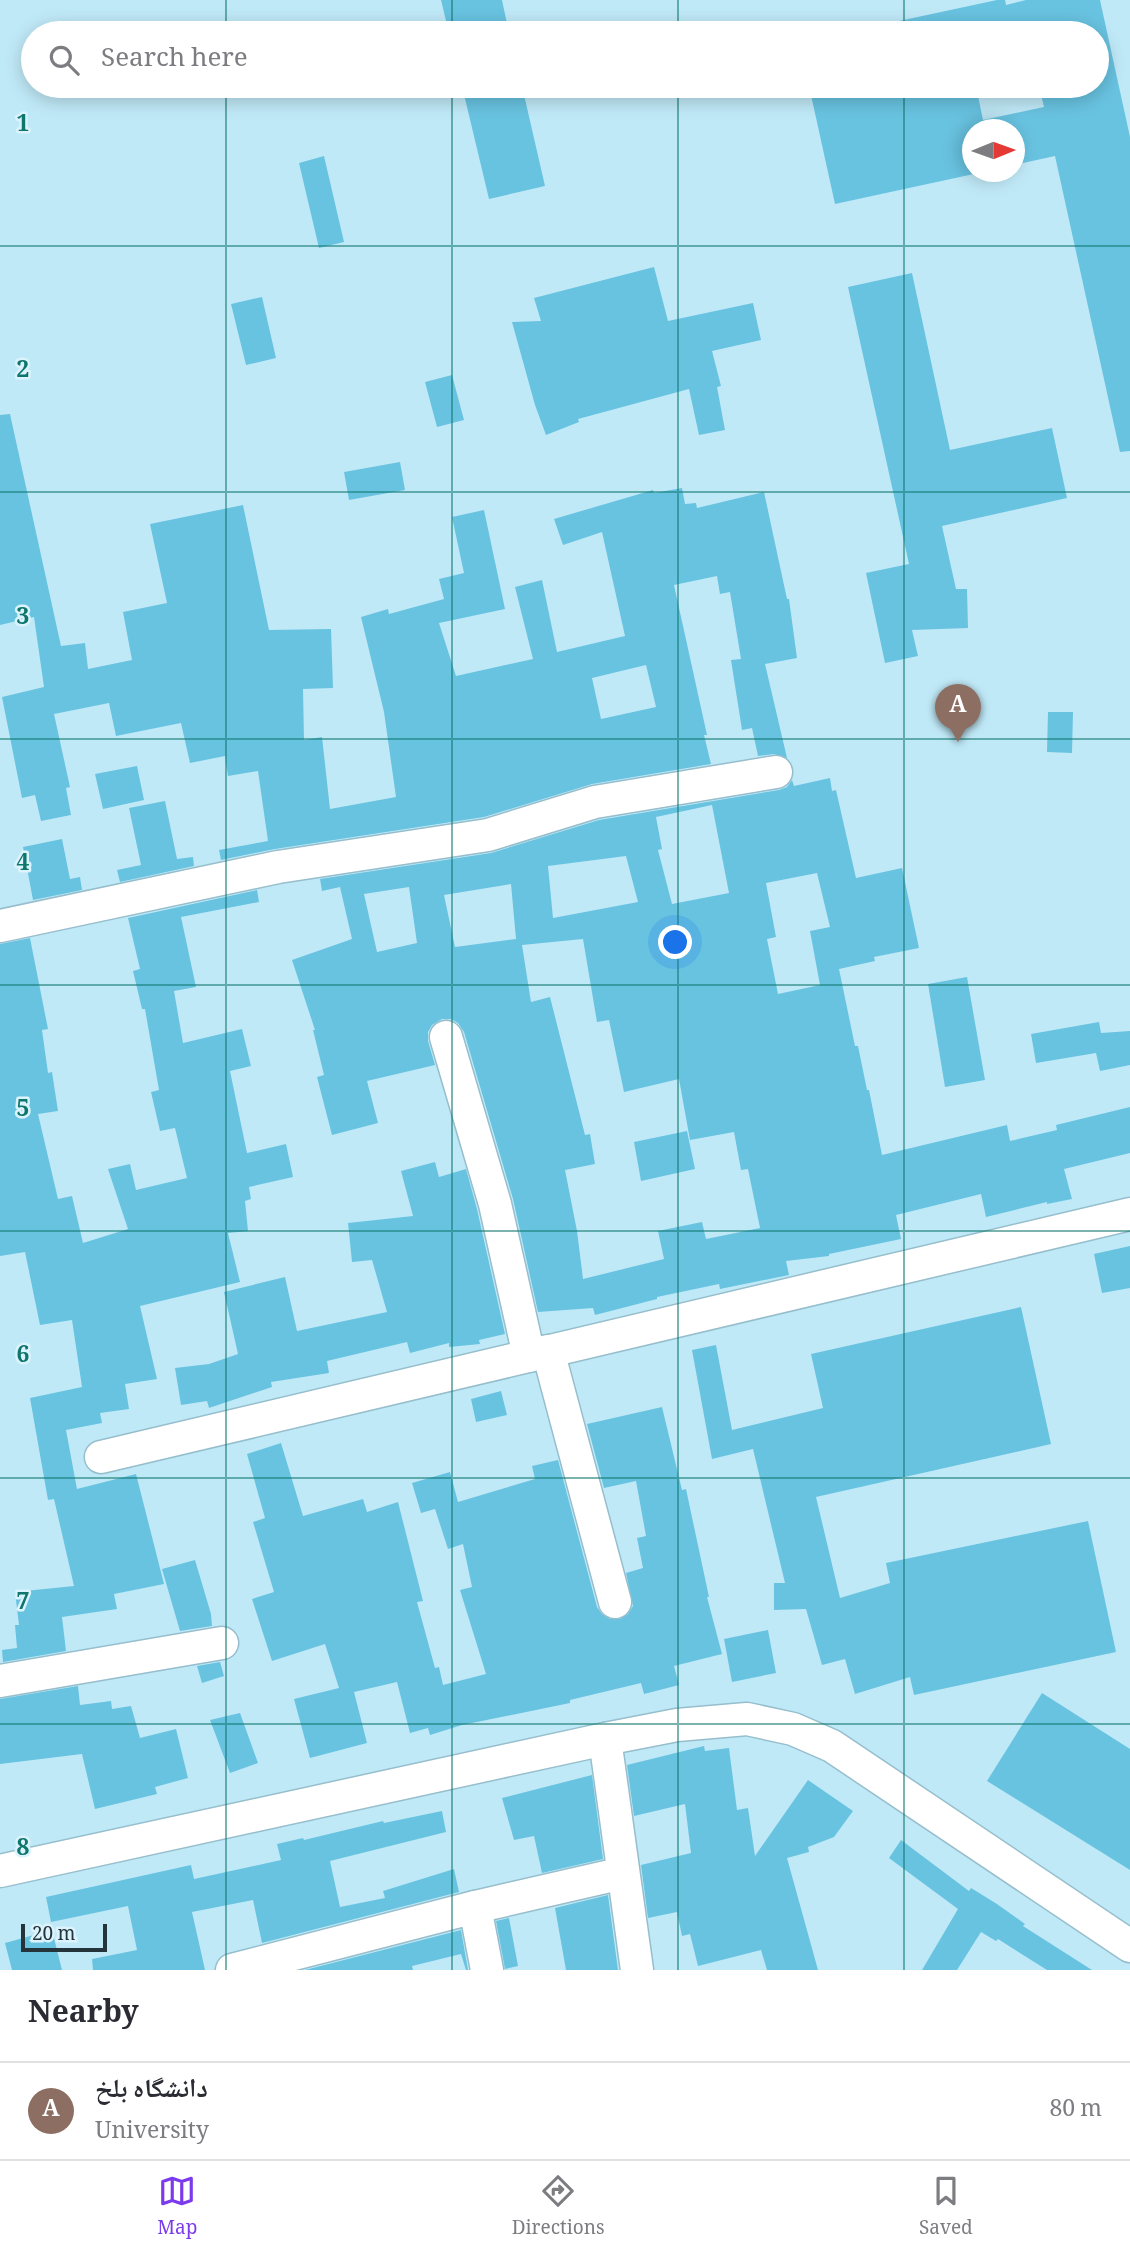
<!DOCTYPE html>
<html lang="en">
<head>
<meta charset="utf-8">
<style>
	body { margin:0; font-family:Georgia,"Noto Naskh Arabic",serif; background:#f2f2f3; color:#2b2b33 }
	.compass { position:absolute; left:962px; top:119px; width:63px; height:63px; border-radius:50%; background:#fff; box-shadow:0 4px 18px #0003; rotate:89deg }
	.scale { position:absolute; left:21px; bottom:18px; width:86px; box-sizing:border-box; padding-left:7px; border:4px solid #24343a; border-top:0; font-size:19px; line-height:24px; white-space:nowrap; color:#24343a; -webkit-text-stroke:5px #dbf3fc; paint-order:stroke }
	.you { position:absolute; left:676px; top:943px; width:24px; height:24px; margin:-18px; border:5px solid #fff; border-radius:50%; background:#1a73e8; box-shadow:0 0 0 10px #1a73e833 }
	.badge { display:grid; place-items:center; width:46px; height:46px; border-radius:50%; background:#7c3aed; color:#fff; font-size:23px; font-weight:700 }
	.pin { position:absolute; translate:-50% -58px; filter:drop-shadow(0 2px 4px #0008) }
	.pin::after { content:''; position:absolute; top:37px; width:24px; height:21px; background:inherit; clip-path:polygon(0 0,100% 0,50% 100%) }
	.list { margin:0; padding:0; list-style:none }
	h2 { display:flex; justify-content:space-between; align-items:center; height:91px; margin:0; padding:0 28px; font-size:30px }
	h2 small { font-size:23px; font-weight:400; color:#7c7c81 }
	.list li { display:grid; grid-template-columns:46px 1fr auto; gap:21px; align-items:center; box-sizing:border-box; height:98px; padding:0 28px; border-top:2px solid #e1e1e2 }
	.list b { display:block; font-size:26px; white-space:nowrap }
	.list p { margin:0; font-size:23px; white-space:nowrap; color:#7c7c81 }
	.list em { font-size:23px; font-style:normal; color:#7c7c81 }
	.icon { flex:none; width:38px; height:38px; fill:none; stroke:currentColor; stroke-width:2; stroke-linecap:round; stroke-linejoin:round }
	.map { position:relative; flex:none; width:1130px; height:1970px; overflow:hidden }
	.search { position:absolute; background:#fff; box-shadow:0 4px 18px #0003; left:21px; right:21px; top:21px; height:77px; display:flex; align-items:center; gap:18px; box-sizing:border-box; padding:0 24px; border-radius:38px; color:#7c7c81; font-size:26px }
	.sheet { height:189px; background:#fff }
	nav { display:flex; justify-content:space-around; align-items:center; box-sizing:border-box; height:98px; border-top:2px solid #e1e1e2; background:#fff; font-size:19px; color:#7c7c81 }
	nav a { display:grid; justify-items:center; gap:4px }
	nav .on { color:#7c3aed }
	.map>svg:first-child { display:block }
	.building { fill:#68c3e1; fill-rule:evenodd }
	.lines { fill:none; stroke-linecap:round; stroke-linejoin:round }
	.street-casing { stroke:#96becc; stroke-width:35 }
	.street { stroke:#fff; stroke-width:32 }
	.grid { fill:none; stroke:#0f766e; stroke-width:2; stroke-opacity:0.55 }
	.grid-label { font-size:23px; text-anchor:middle; font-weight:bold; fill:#0f766e; stroke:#dbf3fc; stroke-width:5; stroke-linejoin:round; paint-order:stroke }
</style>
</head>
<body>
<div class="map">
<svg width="1130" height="1970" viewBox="0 0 1130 1970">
	<rect width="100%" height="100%" fill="#c0e9f7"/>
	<g class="building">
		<path d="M441,0H502L509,33H449Z"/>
		<path d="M997,0H1005L1006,5L1026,0H1100L1130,137V451L1120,452L1055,156L1014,165V130H972V172H983L835,204L809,86H976L983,120L1044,107L1039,86H1097V33H886L885,24Z"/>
		<path d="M462,86H522L545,186L489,199Z"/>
		<path d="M324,156L344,242L319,248L299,163Z"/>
		<path d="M654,267L668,321L753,303L761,340L712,351L721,386L717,387L725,430L699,435L689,389L578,419L579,422L546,435L535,405L512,322L541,321L534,298Z"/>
		<path d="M912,273L950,450L1052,428L1067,498L942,526L956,589H967L968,628L912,630L918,656L885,663L866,573L909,564L848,287Z"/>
		<path d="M262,297L276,358L246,365L231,304Z"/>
		<path d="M452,375L464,420L437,427L425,382Z"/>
		<path d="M10,414L61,646L85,643L88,669L132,660L123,612L167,603L150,524L243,505L269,630L331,629L333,688L303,689L304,740L322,737L330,809L396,797L384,712L361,617L388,609L389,614L444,599L439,579L464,573L452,517L484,510L505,609L439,623L456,676L533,659L515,587L542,580L557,652L625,636L602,532L563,545L554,519L653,490L654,493L682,488L685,504L696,503L697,508L764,492L787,599H789L797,658L765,664L787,758L774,754L758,756L752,728L742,730L731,660L741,659L730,592L720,594L717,576L674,585L707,735H704L711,764L592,784L484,817L275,849L221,860L219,850L268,841L258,771L228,776L225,756L190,763L181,723L116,736L109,703L54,714L70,787L66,788L71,815L41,821L35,795L22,798L2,697L44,687L34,617L0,625V415ZM646,665L656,707L601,719L592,678Z"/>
		<path d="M400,462L405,490L349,500L344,472Z"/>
		<path d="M1048,712H1073L1072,753L1047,752Z"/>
		<path d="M137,766L144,800L103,809L95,774Z"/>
		<path d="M830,778L832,791L836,790L856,878L902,868L919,948L874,957L875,961L839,969L855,1046H858L867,1090H869L882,1155L1007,1125L1010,1141L1057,1130L1056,1125L1130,1107V1153L1064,1169L1072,1199L1047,1204V1202L986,1217L981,1194L896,1215L901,1239L829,1254V1256L786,1261L789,1275L720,1289L719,1284L657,1297V1299L595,1315L593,1308L538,1312L513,1199L464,1032L458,1023L451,1019H442L432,1025L428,1032V1041L435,1065L367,1081L378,1123L332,1135L317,1077L324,1075L313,1030H315L292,960L352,939L340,887L322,891L320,879L491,853L599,820L779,790L787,787L792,780L794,786ZM712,805L729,893L672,904L658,850L662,849L656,817ZM626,856L638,902L553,918L548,866ZM817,873L830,927L810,931L820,985L778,994L767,939L776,937L766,883ZM511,884L516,939L455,947L444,895ZM409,887L417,943L377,952L364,894ZM583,939L597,1022L609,1020L624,1092L679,1079L690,1140L734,1132L741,1170L748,1169L760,1228L706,1239L702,1222L658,1231L664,1259L583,1279L577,1231L565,1170L595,1164L590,1134L585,1135L550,997L531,1002L522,945Z"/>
		<path d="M165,801L177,859L193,857L194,866L120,882L117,870L141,865L129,808Z"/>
		<path d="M62,839L70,879L80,877L82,890L33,900L23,847Z"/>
		<path d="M257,890L259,902L181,917L196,987L174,991L183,1043L242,1029L251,1066L230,1071L247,1153L286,1144L293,1177L249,1187L251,1199L245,1201L248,1231L228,1233L240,1282L140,1306L157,1379L125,1384L129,1409L100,1413L102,1423L66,1430L77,1489L136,1474L164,1584L114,1594L117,1609L62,1617L66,1651L3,1662L2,1650L17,1648L15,1625H19L15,1592L74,1586L54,1499L48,1500L30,1398L82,1387L72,1320L40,1325L25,1252L0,1256V944L30,938L48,1029L42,1030L48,1073L52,1072L58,1111L38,1114L58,1199L72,1196L83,1243L128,1229L108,1169L130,1164L136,1190L187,1178L175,1128L160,1131L151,1092L159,1090L145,1009H142L133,971L140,969L128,918Z"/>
		<path d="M967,977L985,1080L945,1087L928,984Z"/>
		<path d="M1099,1022L1101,1033L1130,1031V1065L1100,1071L1096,1053L1036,1063L1031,1034Z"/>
		<path d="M687,1131L695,1169L641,1181L634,1142Z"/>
		<path d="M435,1162L439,1177L466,1169L477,1209L505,1334L479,1340L480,1344L449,1347V1343L410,1353L407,1342L327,1361L329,1373L271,1382L272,1387L209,1408L207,1401L181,1405L175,1368L209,1364L238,1354L224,1292L285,1277L297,1331L387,1312L372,1260L352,1262L348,1223L413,1216L401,1171Z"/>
		<path d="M1130,1246V1288L1102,1293L1094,1254Z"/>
		<path d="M1021,1307L1051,1444L816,1497L840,1598L890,1583L886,1563L1088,1521L1116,1652L914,1695L910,1677L855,1694L845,1659L822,1665L806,1609L774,1610V1583H785L753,1449L712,1459L692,1350L716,1345L732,1430L823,1408L811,1354Z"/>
		<path d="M501,1391L507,1415L476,1422L471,1399Z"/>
		<path d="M662,1407L682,1490L686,1489L709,1597H707L722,1654L674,1666L679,1685L644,1694L641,1683L570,1700V1703L462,1725L430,1735L428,1728L410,1733L397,1682L354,1692L367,1743L310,1758L294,1699L339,1688L325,1644L272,1661L252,1599L274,1592L253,1522L265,1518L247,1454L281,1443L303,1516L363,1499L367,1512L398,1502L423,1601L417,1602L435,1668L439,1667L443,1685L486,1674L460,1590L472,1587L463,1544L448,1549L435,1509L421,1513L412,1483L450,1472L458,1502L535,1479L532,1466L558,1460L597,1607L602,1614L610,1619H620L628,1614L633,1606L626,1573L643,1568L637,1538L646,1536L636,1481L604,1488L587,1424Z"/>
		<path d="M195,1560L211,1614L212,1626L180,1631L162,1569Z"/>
		<path d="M768,1630L776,1673L732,1682L724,1639Z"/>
		<path d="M220,1662L224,1676L202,1683L197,1666Z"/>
		<path d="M78,1686L80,1705L111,1701L112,1709L131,1706L140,1738L176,1729L188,1778L155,1787L157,1794L95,1809L82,1754L0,1764V1699Z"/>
		<path d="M1042,1693L1130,1749V1870L987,1781Z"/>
		<path d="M240,1713L258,1763L230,1773L210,1720Z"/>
		<path d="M704,1746L705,1751L729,1748L737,1810L748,1808L755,1856L808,1780L853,1811L834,1837L808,1847L809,1852L787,1858L818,1970H767L761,1950L698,1966L690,1934L682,1936L677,1912L648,1918L641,1865L691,1853L685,1804L634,1816L627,1765Z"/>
		<path d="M592,1775L603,1859L542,1873L534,1836L514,1840L502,1798Z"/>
		<path d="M442,1811L446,1832L330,1861L340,1907L385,1898L383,1891L454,1869L459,1892L262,1943L253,1900L192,1912L205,1970H93L92,1959L137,1950L128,1906L51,1922L46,1897L191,1865L194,1879L281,1860L277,1844L303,1838L304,1840L383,1821L384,1823Z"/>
		<path d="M901,1840L969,1891L971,1888L997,1904L1025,1924L1023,1926L1092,1970H1047L998,1939L996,1941L981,1932L957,1970H922L958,1909L889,1858Z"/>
		<path d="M608,1895L618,1970H566L555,1908Z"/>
		<path d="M509,1918L518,1966L505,1969L496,1921Z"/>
		<path d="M52,1930L62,1970H12L5,1943Z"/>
		<path d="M461,1930L468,1970H466L461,1954L412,1966L413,1970H305Z"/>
	</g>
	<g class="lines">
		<g class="street-casing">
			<g id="street">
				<path d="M0,926L278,867L488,835L595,802L776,772"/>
				<path d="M446,1037L495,1204L529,1356"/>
				<path d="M548,1351L615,1602"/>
				<path d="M101,1457L1130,1214"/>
				<path d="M0,1681L222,1643"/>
				<path d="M605,1739L637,1970"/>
				<path d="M0,1871L605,1739L677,1725L747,1719L793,1729L832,1746L1130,1946"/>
				<path d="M475,1907L487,1970"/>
				<path d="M232,1970L475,1907L623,1873"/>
			</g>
		</g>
		<use href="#street" class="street"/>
	</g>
	<path class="grid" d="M226,0V33M452,0V33M678,0V33M904,0V33M226,86V1970M452,86V1970M678,86V1970M904,86V1970M0,246H1130M0,492H1130M0,739H1130M0,985H1130M0,1231H1130M0,1478H1130M0,1724H1130"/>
	<g class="grid-label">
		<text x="23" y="131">1</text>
		<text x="23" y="377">2</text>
		<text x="23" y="624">3</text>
		<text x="23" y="870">4</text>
		<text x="23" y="1116">5</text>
		<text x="23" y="1362">6</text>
		<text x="23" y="1609">7</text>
		<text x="23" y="1855">8</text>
	</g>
</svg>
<svg class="compass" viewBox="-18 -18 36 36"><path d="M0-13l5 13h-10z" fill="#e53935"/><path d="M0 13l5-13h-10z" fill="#7c7c81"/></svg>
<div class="scale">20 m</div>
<div class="you"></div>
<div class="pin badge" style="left:958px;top:742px;background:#8d6e63">A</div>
<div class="search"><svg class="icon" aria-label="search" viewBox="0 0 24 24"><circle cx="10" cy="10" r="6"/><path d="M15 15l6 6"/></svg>Search here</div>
</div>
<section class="sheet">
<h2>Nearby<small></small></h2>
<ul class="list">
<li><span class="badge" style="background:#8d6e63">A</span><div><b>دانشگاه بلخ</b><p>University</p></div><em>80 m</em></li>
</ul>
</section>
<nav>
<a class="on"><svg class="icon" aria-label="map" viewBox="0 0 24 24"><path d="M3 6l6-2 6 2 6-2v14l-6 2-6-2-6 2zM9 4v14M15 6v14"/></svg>Map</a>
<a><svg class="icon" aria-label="directions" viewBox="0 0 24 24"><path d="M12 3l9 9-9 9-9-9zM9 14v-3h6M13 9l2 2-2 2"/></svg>Directions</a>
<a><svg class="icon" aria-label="saved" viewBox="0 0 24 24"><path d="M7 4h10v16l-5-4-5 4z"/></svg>Saved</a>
</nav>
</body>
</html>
